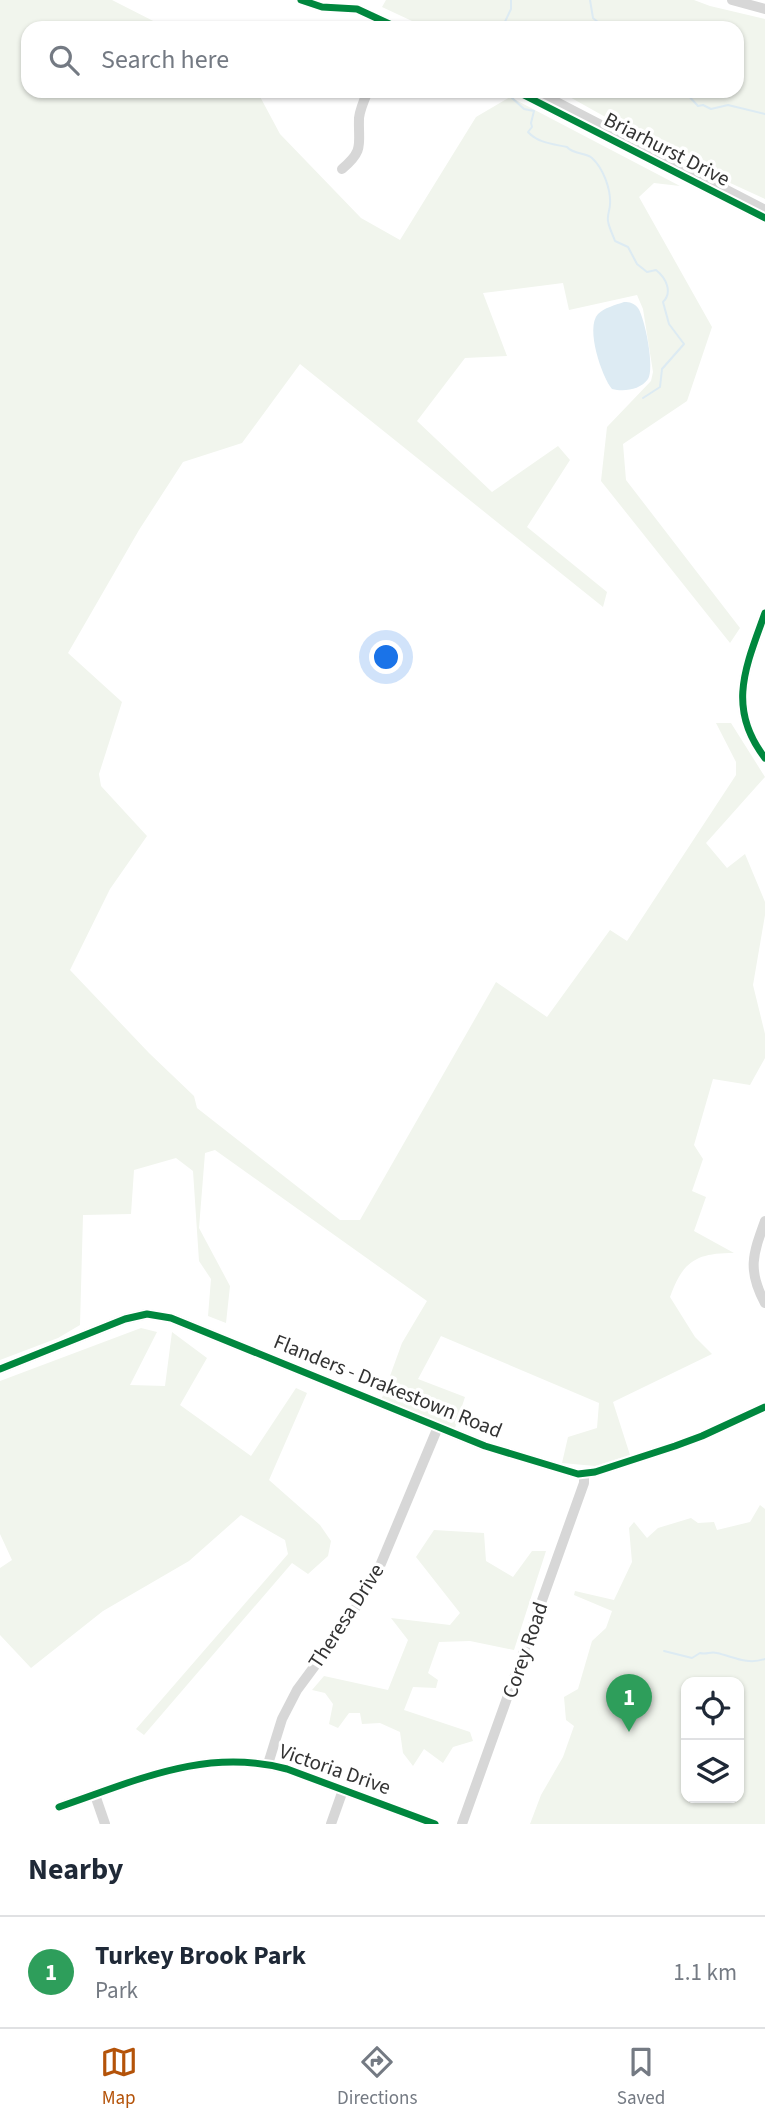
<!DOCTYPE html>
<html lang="en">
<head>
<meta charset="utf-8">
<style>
	body { margin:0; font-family:"Source Sans 3",sans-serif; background:#f6f6f7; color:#1f2937 }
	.controls { position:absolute; right:21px; bottom:21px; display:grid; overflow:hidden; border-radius:14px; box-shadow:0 2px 5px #0004 }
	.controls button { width:63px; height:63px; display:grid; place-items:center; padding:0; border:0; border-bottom:2px solid #e0e1e3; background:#fff; color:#1f2937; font:35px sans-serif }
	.you { position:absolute; left:387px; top:658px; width:24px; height:24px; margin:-18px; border:5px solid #fff; border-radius:50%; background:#1a73e8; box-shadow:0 0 0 10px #1a73e833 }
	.badge { display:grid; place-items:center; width:46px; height:46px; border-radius:50%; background:#b45309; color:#fff; font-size:23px; font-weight:700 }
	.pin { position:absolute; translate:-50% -58px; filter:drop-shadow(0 2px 4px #0008) }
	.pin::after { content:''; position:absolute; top:37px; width:24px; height:21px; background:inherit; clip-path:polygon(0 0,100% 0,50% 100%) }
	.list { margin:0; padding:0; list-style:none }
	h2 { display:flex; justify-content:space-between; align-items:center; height:91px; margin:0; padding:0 28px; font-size:30px }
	h2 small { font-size:23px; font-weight:400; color:#747a83 }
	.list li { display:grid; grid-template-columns:46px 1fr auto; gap:21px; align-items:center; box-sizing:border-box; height:112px; padding:0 28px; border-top:2px solid #e0e1e3 }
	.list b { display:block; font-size:26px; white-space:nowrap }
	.list p { margin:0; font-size:23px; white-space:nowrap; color:#747a83 }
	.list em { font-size:23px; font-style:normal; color:#747a83 }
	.icon { flex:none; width:38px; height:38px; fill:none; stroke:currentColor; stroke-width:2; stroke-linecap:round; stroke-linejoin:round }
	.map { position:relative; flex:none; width:765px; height:1824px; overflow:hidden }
	.search { position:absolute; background:#fff; box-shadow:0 2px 5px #0004; left:21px; right:21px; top:21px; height:77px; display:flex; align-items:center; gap:18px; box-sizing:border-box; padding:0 24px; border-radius:21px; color:#747a83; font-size:26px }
	.sheet { height:203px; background:#fff }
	nav { display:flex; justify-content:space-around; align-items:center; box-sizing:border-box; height:98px; border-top:2px solid #e0e1e3; background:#fff; font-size:19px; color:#747a83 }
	nav a { display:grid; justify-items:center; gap:4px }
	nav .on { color:#b45309 }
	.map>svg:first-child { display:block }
	.green { fill:#f1f5ed; fill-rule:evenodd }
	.water { fill:#ddebf3 }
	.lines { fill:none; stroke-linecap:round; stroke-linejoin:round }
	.stream { stroke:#ddebf3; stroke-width:2 }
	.minor { stroke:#d7d7d7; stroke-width:10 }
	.cycleway-casing { stroke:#fff; stroke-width:11 }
	.cycleway { stroke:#00873e; stroke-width:7 }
	.labels { text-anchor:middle; stroke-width:7; stroke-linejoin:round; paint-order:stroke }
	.street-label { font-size:21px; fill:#333; stroke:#fff }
</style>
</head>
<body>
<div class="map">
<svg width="765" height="1824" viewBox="0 0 765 1824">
	<rect width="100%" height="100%" fill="#fff"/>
	<g class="green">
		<path d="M0,0H112L167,28H28V91H257L280,134L361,218L400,240L476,117L510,97L680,186L654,183L639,197L712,327L687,401L623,444L626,480L740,628L730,643L601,481L607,427L651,381L653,372L643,309L637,295L569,310L563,283L483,293L507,356L465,358L417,421L492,492L558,446L570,460L527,527L607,592L603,607L300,364L242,443L183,462L139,530L68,653L122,702L99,774L101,786L147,836L110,889L70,970L149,1053L194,1096L197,1108L340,1220H360L496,982L547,1017L610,930L627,941L736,775V762L716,723H731L765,777L706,843L727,868L745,854L765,902V915L753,985L765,1034V1058L750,1085L713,1079L694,1145L703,1159L692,1191L706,1197L694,1231L734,1253C696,1253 683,1261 670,1297L695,1337L712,1354L613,1402L630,1455L595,1466L562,1463L568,1437L597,1428L599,1403L441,1336L418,1379L465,1397L455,1428L382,1398L402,1343L427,1301L215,1150L205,1153L199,1228L230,1286L226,1323L208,1316L211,1279L199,1261L193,1171L176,1158L134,1170L131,1214L83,1215L80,1325L58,1338L0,1360Z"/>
		<path d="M386,0H694L710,6L765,19V199L691,165L559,91H737V28H427L382,7Z"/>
		<path d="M141,1328L157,1332L130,1385L165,1386L172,1332L207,1358L180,1405L251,1456L296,1388L307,1393L269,1480L320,1525L331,1541L328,1556L308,1574L292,1563L144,1735L136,1729L288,1554L285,1540L241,1515L189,1561L103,1611L31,1668L0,1635V1568L12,1560L0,1534V1381Z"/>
		<path d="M760,1505L765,1509V1824H530L541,1795L563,1757L574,1726L566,1720L564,1697L578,1689L592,1641L606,1628L612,1611L574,1595L575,1591L614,1600L632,1562L629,1528L634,1522L647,1538L658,1528L691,1518L698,1523L714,1522L717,1530L750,1522ZM686,1682H739V1798H686Z"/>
		<path d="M434,1530L484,1533L486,1561L513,1577L532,1551H546L514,1650L470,1641L439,1642L428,1673L438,1680L436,1688L413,1687L404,1710L470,1732L473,1741L453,1747L443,1763L424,1749L413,1766L403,1753L400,1732L380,1723L362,1724L360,1713H349L338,1728L329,1724L333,1704L325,1693L312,1690L324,1676L388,1690L408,1640L391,1618L450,1625L460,1613L416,1557Z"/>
	</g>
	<path class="water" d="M624,302C630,302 634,303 638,308C645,318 655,369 648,379C640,390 624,392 612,389C602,377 585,328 598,314C604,308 615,305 624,302Z"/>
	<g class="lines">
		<g class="stream">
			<path d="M590,0L593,18L605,28"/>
			<path d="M502,28L511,9V0"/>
			<path d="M684,91L698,106L703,105L711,109L728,105L765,114"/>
			<path d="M511,97L524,109L534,111L531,123L532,127L528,132C538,143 553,144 567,147C574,155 585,152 592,158C603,168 611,189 610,204C610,210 607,215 608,221C609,228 613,235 615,241L628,247L637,264L647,272L656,270C666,278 673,292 663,302L669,324L684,344L662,369L660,387L643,398"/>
			<path d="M664,1651L692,1658L700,1653C707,1655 710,1651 717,1653C734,1657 747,1665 765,1659"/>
		</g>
		<g class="minor">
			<path d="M301,0L322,7L357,9L398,28"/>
			<path d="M732,0L765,9"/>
			<path d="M516,91L765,218"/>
			<path d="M535,91L765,210"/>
			<path d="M342,169C365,150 358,144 359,118C360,109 364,100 368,91"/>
			<path d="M765,613C746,666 726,708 765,758"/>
			<path d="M765,1221C753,1254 747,1270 765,1303"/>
			<path d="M0,1369L125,1319L147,1314L171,1318L485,1446L578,1474L595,1472L675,1446L702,1436L765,1407"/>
			<path d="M268,1764L282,1719L297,1690L345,1625L377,1573L438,1427"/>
			<path d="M95,1795L105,1824"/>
			<path d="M59,1807C136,1781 205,1747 287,1769L435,1824"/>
			<path d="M331,1824L343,1790"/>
			<path d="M462,1824L584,1483V1474"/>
		</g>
		<g class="cycleway-casing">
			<g id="cycleway">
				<path d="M301,0L322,7L357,9L398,28"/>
				<path d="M516,91L765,218"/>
				<path d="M765,613C746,666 726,708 765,758"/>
				<path d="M0,1369L125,1319L147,1314L171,1318L485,1446L578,1474L595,1472L675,1446L702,1436L765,1407"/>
				<path d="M59,1807C136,1781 205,1747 287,1769L435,1824"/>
			</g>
		</g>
		<use href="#cycleway" class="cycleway"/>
	</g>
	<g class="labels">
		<g class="street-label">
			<text transform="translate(667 149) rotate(27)" y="7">Briarhurst Drive</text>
			<text transform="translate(388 1386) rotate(22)" y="7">Flanders - Drakestown Road</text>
			<text transform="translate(346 1616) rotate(-57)" y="7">Theresa Drive</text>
			<text transform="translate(525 1650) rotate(-71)" y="7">Corey Road</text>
			<text transform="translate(335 1769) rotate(19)" y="7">Victoria Drive</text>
		</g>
	</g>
</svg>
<div class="controls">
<button><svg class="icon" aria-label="locate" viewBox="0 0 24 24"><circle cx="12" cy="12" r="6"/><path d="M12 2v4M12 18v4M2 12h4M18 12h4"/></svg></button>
<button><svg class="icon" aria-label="layers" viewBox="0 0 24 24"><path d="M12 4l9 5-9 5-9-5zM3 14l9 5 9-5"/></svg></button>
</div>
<div class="you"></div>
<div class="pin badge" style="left:629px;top:1732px;background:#2e9e5b">1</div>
<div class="search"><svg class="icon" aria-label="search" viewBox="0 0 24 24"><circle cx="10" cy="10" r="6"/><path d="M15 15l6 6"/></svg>Search here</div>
</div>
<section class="sheet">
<h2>Nearby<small></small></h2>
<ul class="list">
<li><span class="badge" style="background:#2e9e5b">1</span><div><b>Turkey Brook Park</b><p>Park</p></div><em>1.1 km</em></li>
</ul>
</section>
<nav>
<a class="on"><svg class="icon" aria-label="map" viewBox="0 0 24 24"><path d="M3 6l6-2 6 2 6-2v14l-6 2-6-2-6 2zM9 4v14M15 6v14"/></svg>Map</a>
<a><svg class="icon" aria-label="directions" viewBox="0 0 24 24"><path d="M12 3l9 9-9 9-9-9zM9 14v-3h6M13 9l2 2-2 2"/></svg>Directions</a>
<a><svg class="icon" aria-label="saved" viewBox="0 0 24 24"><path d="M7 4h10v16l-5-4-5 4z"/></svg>Saved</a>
</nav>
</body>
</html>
